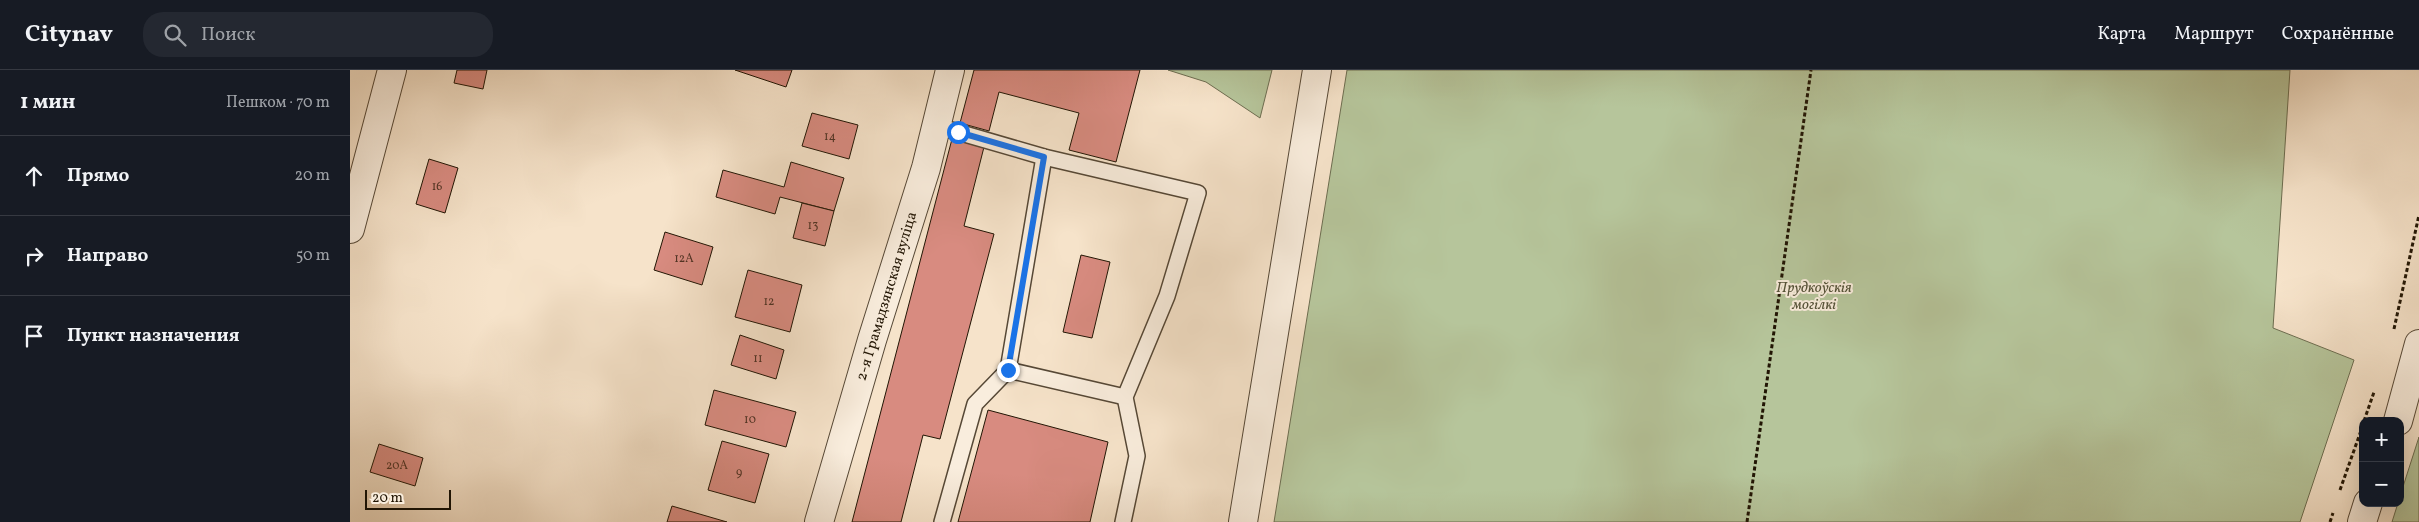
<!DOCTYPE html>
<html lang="ru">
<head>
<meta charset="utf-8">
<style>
	body { margin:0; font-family:Vollkorn,serif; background:#242831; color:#f1f3f6 }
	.controls { position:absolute; right:15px; bottom:15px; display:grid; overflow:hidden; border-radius:10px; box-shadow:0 5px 20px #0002 }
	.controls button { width:45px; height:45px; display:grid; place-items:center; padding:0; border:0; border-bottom:1px solid #363941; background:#171b24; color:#f1f3f6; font:25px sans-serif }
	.scale { position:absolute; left:15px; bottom:12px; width:86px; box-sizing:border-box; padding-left:5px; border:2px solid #211504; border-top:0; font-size:14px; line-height:18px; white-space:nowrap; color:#211504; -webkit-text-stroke:4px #f9eddd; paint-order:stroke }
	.stop { position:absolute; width:15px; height:15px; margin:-11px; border:4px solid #1a73e8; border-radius:50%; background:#fff }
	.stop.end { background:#1a73e8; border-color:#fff; box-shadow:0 1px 5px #0008 }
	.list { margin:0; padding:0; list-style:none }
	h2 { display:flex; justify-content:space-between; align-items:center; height:65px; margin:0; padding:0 20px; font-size:21px }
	h2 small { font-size:16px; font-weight:400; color:#9ea1a6 }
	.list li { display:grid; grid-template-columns:32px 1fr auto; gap:15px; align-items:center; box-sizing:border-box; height:80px; padding:0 20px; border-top:1px solid #363941 }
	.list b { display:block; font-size:19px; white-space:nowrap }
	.list em { font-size:16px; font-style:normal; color:#9ea1a6 }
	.icon { flex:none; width:28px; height:28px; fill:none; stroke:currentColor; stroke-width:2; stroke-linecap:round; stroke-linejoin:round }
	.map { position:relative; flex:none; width:2069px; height:452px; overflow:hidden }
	header { display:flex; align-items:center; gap:30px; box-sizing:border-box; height:70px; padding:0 25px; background:#171b24; border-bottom:1px solid #363941 }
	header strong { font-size:24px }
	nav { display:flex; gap:28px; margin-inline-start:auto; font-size:18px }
	.search { width:350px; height:45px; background:#242831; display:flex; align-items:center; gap:12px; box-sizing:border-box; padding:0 18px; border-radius:20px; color:#9ea1a6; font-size:19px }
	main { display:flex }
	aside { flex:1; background:#171b24 }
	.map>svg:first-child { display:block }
	.green { fill:#b6c59b; stroke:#6c6d50 }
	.building { fill:#d88b80; stroke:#211504 }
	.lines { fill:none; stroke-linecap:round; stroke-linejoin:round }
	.service-casing { stroke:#564836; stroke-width:18 }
	.minor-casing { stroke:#564836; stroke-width:30 }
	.path { stroke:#211504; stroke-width:3; stroke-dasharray:4 2.5; stroke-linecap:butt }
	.service { stroke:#f9eddd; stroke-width:15 }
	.minor { stroke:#f9eddd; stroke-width:28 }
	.route { stroke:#1a73e8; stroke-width:6 }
	.labels { text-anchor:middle; stroke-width:4; stroke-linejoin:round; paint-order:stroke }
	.number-label { font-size:12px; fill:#4f3223 }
	.park-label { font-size:15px; font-style:italic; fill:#555339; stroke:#f9eddd }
	.street-label { font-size:15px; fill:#211504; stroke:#f9eddd }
</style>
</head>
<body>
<header>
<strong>Citynav</strong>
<div class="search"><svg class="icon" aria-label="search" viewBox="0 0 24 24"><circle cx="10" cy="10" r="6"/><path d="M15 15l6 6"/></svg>Поиск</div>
<nav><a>Карта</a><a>Маршрут</a><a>Сохранённые</a></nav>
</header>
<main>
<aside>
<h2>1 мин<small>Пешком · 70 m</small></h2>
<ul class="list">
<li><svg class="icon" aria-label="ahead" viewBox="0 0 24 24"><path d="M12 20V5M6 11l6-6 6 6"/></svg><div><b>Прямо</b></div><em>20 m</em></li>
<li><svg class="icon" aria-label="right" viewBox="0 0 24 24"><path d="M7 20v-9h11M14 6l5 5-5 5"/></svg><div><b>Направо</b></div><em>50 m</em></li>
<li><svg class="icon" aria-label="arrive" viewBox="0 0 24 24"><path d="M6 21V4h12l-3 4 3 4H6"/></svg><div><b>Пункт назначения</b></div></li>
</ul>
</aside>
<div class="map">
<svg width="2069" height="452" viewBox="0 0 2069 452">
	<rect width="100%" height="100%" fill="#f6e3ca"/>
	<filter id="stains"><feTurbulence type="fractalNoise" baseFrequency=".004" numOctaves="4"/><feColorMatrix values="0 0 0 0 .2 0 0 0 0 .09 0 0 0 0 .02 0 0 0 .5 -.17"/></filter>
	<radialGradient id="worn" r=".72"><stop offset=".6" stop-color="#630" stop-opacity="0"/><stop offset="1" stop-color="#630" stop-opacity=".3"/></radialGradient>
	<g class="green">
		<path d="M818,0H922L910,48L856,12Z"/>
		<path d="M997,0H1940L1923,258L2004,290L1950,452H924Z"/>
		<path d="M2069,367V452H2042L2048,433H2050V426Z"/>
	</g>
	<g class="building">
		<path d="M107,0H137L133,19L104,13Z"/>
		<path d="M385,0H442L436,17Z"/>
		<path d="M624,0H790L766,92L719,80L729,43L649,22L639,61L610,53Z"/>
		<path d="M462,43L508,55L499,89L452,76Z"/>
		<path d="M602,69L634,77L614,156L644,164L590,369L573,365L551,452H502Z"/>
		<path d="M79,89L108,98L95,143L66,134Z"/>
		<path d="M441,92L494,108L484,141L430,127L425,144L366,127L373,100L434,117Z"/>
		<path d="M452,133L484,141L475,176L443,168Z"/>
		<path d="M315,162L363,177L352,215L304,200Z"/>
		<path d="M731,185L760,192L742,268L713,262Z"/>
		<path d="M398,200L452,215L440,262L385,247Z"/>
		<path d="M390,265L434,280L426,309L381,295Z"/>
		<path d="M364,320L446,342L436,377L355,355Z"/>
		<path d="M638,340L758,372L740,452H608Z"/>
		<path d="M372,371L419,384L405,433L358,420Z"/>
		<path d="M29,374L73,388L65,416L20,402Z"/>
		<path d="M322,436L377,452H317Z"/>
	</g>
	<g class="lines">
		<g class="service-casing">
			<g id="service">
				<path d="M587,56L694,87L848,123L817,226L775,327L787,386L773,452"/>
				<path d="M658,300L775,327"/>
				<path d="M592,452L625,334L658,300L694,87"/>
			</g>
		</g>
		<g class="minor-casing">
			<g id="minor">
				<path d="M0,159L42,0"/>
				<path d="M2048,351L2069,274"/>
				<path d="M469,452L522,270L576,98L600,0"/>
				<path d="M893,452L967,0"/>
				<path d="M2012,452L2018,433"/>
			</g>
		</g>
		<g class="path">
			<path d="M2044,259L2069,145"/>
			<path d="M2014,351L2024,322"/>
			<path d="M1990,420L2013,355"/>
			<path d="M1397,452L1461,0"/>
			<path d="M1980,452L1983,443"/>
		</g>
		<use href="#service" class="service"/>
		<use href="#minor" class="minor"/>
	</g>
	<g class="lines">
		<path class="route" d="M608,62L694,87L658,300"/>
	</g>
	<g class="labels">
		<g class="number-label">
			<text x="480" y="70">14</text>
			<text x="87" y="120">16</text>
			<text x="463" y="159">13</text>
			<text x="334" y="192">12A</text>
			<text x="419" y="235">12</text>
			<text x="408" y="292">11</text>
			<text x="400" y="353">10</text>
			<text x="47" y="399">20А</text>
			<text x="389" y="406">9</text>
		</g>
		<g class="park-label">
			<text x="1464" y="222">Прудкоўскія<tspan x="1464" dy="17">могілкі</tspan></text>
		</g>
		<g class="street-label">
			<text transform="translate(536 226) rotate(-73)" y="5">2-я Грамадзянская вуліца</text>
		</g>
	</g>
	<rect width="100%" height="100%" filter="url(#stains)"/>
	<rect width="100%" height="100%" fill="url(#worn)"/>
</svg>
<div class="controls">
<button>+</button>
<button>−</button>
</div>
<div class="scale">20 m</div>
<div class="stop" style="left:608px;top:62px"></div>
<div class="stop end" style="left:658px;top:300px"></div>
</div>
</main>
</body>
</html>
